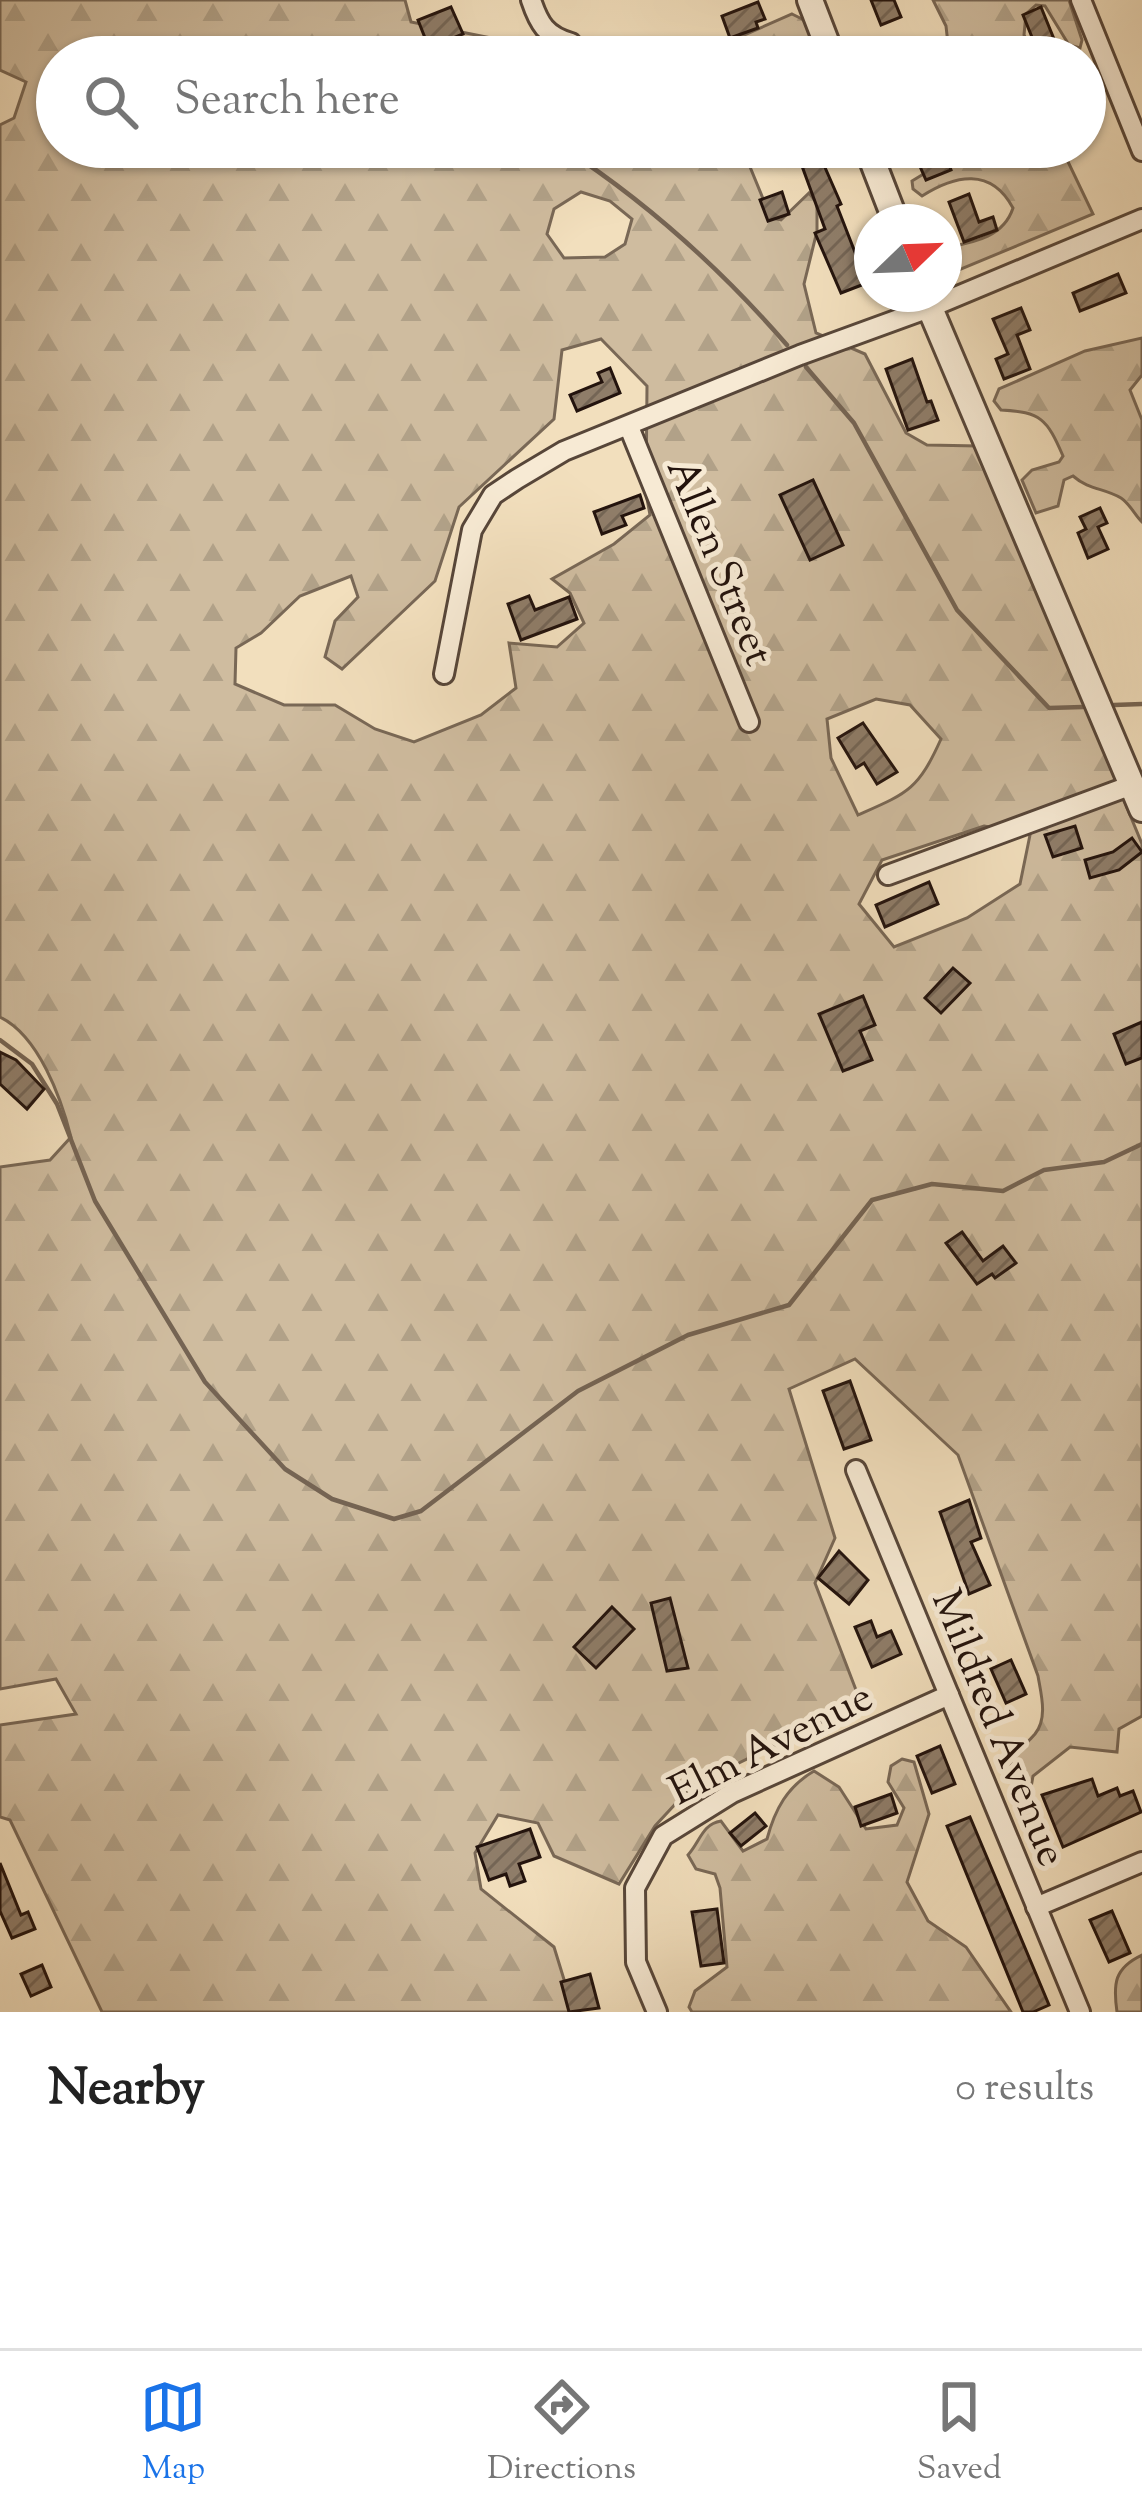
<!DOCTYPE html>
<html lang="en">
<head>
<meta charset="utf-8">
<style>
	body { margin:0; font-family:"Sorts Mill Goudy",serif; background:#f2f2f2; color:#222 }
	.compass { position:absolute; left:854px; top:204px; width:108px; height:108px; border-radius:50%; background:#fff; box-shadow:0 3px 9px #0004; rotate:67deg }
	.list { margin:0; padding:0; list-style:none }
	h2 { display:flex; justify-content:space-between; align-items:center; height:156px; margin:0; padding:0 48px; font-size:51px }
	h2 small { font-size:39px; font-weight:400; color:#767676 }
	.icon { flex:none; width:66px; height:66px; fill:none; stroke:currentColor; stroke-width:2; stroke-linecap:round; stroke-linejoin:round }
	.map { position:relative; flex:none; width:1142px; height:2012px; overflow:hidden }
	.search { position:absolute; background:#fff; box-shadow:0 3px 9px #0004; left:36px; right:36px; top:36px; height:132px; display:flex; align-items:center; gap:30px; box-sizing:border-box; padding:0 42px; border-radius:66px; color:#767676; font-size:45px }
	.sheet { height:336px; background:#fff }
	nav { display:flex; justify-content:space-around; align-items:center; box-sizing:border-box; height:168px; border-top:3px solid #e0e0e0; background:#fff; font-size:33px; color:#767676 }
	nav a { display:grid; justify-items:center; gap:6px }
	nav .on { color:#1a73e8 }
	.map>svg:first-child { display:block }
	.forest { fill:url(#forest-firs); stroke:#796856; stroke-width:3; fill-rule:evenodd }
	.lines { fill:none; stroke-linecap:round; stroke-linejoin:round }
	.stream { stroke:#756453; stroke-width:4.5 }
	.building { fill:url(#building-hatch); stroke:#23130d; stroke-width:3 }
	.minor-casing { stroke:#574639; stroke-width:24 }
	.tertiary-casing { stroke:#574639; stroke-width:30 }
	.minor { stroke:#f7ead4; stroke-width:18 }
	.tertiary { stroke:#f7ead4; stroke-width:24 }
	.labels { text-anchor:middle; stroke-width:10; stroke-linejoin:round; paint-order:stroke }
	.street-label { font-size:42px; fill:#23130d; stroke:#f7ead4 }
</style>
</head>
<body>
<div class="map">
<svg width="1142" height="2012" viewBox="0 0 1142 2012">
	<defs>
		<pattern id="forest-firs" width="22" height="20" patternUnits="userSpaceOnUse" patternTransform="scale(3)"><rect width="22" height="20" fill="#cfbc9f"/><path d="M5 1l3.5 6h-7zM16 11l3.5 6h-7z" fill="#b1a188"/></pattern>
		<pattern id="building-hatch" width="6" height="6" patternUnits="userSpaceOnUse" patternTransform="scale(3)"><rect width="6" height="6" fill="#8f7d69"/><path d="M-1 1l2-2M0 6l6-6M5 7l2-2" fill="none" stroke="#746555"/></pattern>
	</defs>
	<rect width="100%" height="100%" fill="#f2dfbd"/>
	<filter id="stains"><feTurbulence type="fractalNoise" baseFrequency=".00167" numOctaves="4"/><feColorMatrix values="0 0 0 0 .2 0 0 0 0 .09 0 0 0 0 .02 0 0 0 .5 -.17"/></filter>
	<radialGradient id="worn" r=".72"><stop offset=".6" stop-color="#630" stop-opacity="0"/><stop offset="1" stop-color="#630" stop-opacity=".3"/></radialGradient>
	<g class="forest">
		<path d="M0,0H405L411,22L491,38L530,57H57V147H769L748,162L771,218L781,220L809,193L817,203V231L804,284L816,333L865,354L906,433L927,445L978,446L1142,844V1716L1119,1729L1117,1752L1070,1747L1033,1776L1030,1793H1022L1011,1765C1019,1746 1023,1748 1035,1734C1048,1718 1041,1694 1038,1676L958,1455L855,1359L789,1389L835,1538L815,1583L861,1703L692,1786L655,1826L619,1884L554,1856L538,1823L498,1815L475,1853L481,1889L554,1947L574,2012H102L10,1820L0,1817V1725L76,1714L56,1679L0,1689V1167L50,1160L71,1137C61,1098 39,1036 0,1017V125L14,118L26,82L0,70ZM581,192L610,201L632,219L625,244L605,257L564,258L547,234L554,209ZM601,339L647,386L646,493L650,515L614,544L552,579L570,593L584,623L557,647L509,643L516,688L481,715L414,742L375,729L335,705H284L235,684L236,648L261,633L300,596L351,576L358,597L335,621L325,657L342,669L435,581L459,507L554,419L562,350ZM876,699L910,705L941,739C918,790 908,793 858,815L831,758L827,719ZM984,826L1030,835L1020,884L967,918L894,947L859,904L882,860Z"/>
		<path d="M933,0H1069L1082,40L1080,48L1069,45L1045,6L1036,5L1026,14L1024,35L1036,57H931L948,44L946,26Z"/>
		<path d="M792,14L810,23L819,57H797L786,45L749,57H668L717,47Z"/>
		<path d="M968,147H1061L1093,214L954,272L946,262L949,247C976,242 1004,236 1013,208C991,167 955,175 922,196L913,189L912,181Z"/>
		<path d="M1142,338V375L1130,390L1142,420V522C1134,514 1130,504 1121,498C1104,488 1089,490 1073,476L1064,480L1058,506L1036,513L1022,480L1032,470L1059,462L1063,456C1047,419 1041,412 1001,410L994,401L999,389L1085,351Z"/>
		<path d="M902,1759L914,1762L929,1814L907,1882L928,1921L966,1947L1011,2012H692L689,2007L695,1991L727,1967L720,1888L715,1874L696,1869L688,1855C700,1842 702,1824 721,1821L743,1851L767,1839C775,1809 787,1787 814,1771L839,1787L866,1829L897,1825L904,1808L888,1782L891,1766Z"/>
		<path d="M1142,1955V2012H1117C1113,1984 1114,1968 1142,1955Z"/>
	</g>
	<g class="lines">
		<g class="stream">
			<path d="M562,147C647,202 721,269 787,345"/>
			<path d="M806,367L854,423L957,610L1049,708L1083,707"/>
			<path d="M1114,705L1142,704"/>
			<path d="M0,1040L32,1064L57,1104L95,1201L205,1382L285,1469L332,1499L394,1519L421,1511L578,1391L688,1335L789,1305L872,1200L932,1184L1003,1191L1044,1170L1104,1162L1142,1144"/>
		</g>
	</g>
	<g class="building">
		<path d="M871,0H894L901,17L881,25Z"/>
		<path d="M758,2L765,19L756,22L758,28L730,38L722,16Z"/>
		<path d="M451,7L463,34L429,48L418,20Z"/>
		<path d="M1041,7L1056,44L1038,52L1023,15Z"/>
		<path d="M795,147H816L841,204L837,206L858,260L864,258L872,281L841,293L815,233L825,229Z"/>
		<path d="M944,151L951,170L926,180L918,162Z"/>
		<path d="M782,192L789,214L768,221L760,200Z"/>
		<path d="M969,194L979,222L993,217L997,230L964,242L949,202Z"/>
		<path d="M1118,274L1126,293L1080,311L1073,293Z"/>
		<path d="M1021,308L1030,330L1017,335L1030,369L1004,379L996,359L1008,354L993,319Z"/>
		<path d="M912,359L927,402L931,401L938,420L908,430L886,369Z"/>
		<path d="M610,368L620,393L577,411L570,395L602,382L598,373Z"/>
		<path d="M813,480L843,545L810,560L780,495Z"/>
		<path d="M640,495L644,508L622,516L626,525L602,534L594,512Z"/>
		<path d="M1100,508L1107,523L1098,527L1108,549L1088,558L1078,533L1086,529L1080,517Z"/>
		<path d="M529,596L535,610L569,597L577,619L521,640L508,604Z"/>
		<path d="M863,723L897,772L877,784L864,763L856,768L838,738Z"/>
		<path d="M1075,826L1082,848L1053,857L1045,835Z"/>
		<path d="M1132,838L1142,852L1119,870L1090,878L1085,860L1113,852Z"/>
		<path d="M929,882L938,904L885,927L876,905Z"/>
		<path d="M953,968L970,983L941,1013L925,998Z"/>
		<path d="M863,996L875,1025L860,1031L872,1060L843,1071L819,1014Z"/>
		<path d="M1142,1022V1058L1126,1064L1114,1034Z"/>
		<path d="M0,1052L16,1060L44,1089L27,1109L0,1084Z"/>
		<path d="M962,1232L983,1261L1003,1246L1016,1263L995,1278L992,1274L977,1284L946,1243Z"/>
		<path d="M850,1381L871,1440L844,1449L823,1391Z"/>
		<path d="M969,1500L981,1538L971,1542L990,1585L969,1594L940,1512Z"/>
		<path d="M839,1551L868,1580L849,1604L818,1578Z"/>
		<path d="M670,1598L688,1668L667,1671L651,1603Z"/>
		<path d="M612,1607L634,1629L596,1668L574,1647Z"/>
		<path d="M871,1621L877,1637L891,1631L901,1654L872,1667L855,1627Z"/>
		<path d="M1011,1660L1026,1694L1006,1703L991,1669Z"/>
		<path d="M940,1746L955,1784L932,1793L917,1756Z"/>
		<path d="M1092,1779L1098,1796L1117,1788L1120,1796L1133,1791L1141,1812L1063,1847L1042,1795Z"/>
		<path d="M891,1794L897,1813L861,1826L855,1807Z"/>
		<path d="M755,1813L766,1826L741,1846L730,1833Z"/>
		<path d="M970,1817L1049,2005L1033,2012H1023L947,1826Z"/>
		<path d="M530,1829L540,1857L519,1864L525,1881L510,1886L506,1874L489,1880L477,1847Z"/>
		<path d="M0,1863L21,1915L28,1912L35,1929L12,1938L0,1911Z"/>
		<path d="M717,1909L724,1963L701,1966L692,1912Z"/>
		<path d="M1112,1911L1130,1953L1109,1962L1090,1920Z"/>
		<path d="M42,1965L51,1987L31,1996L21,1974Z"/>
		<path d="M590,1974L599,2008L569,2012L561,1982Z"/>
	</g>
	<g class="lines">
		<g class="minor-casing">
			<g id="minor">
				<path d="M531,0C539,24 546,36 571,43"/>
				<path d="M1081,0L1142,151"/>
				<path d="M629,427L749,722"/>
				<path d="M444,674L472,530L493,495L517,479L564,451L800,355L929,308L1142,219"/>
				<path d="M888,875L1132,785"/>
				<path d="M856,1470L1080,2012"/>
				<path d="M1036,1907L1142,1862"/>
				<path d="M657,2012L636,1962L635,1888L663,1836L732,1793L949,1695"/>
			</g>
		</g>
		<g class="tertiary-casing">
			<g id="tertiary">
				<path d="M810,0L832,57"/>
				<path d="M867,147L896,222"/>
				<path d="M924,294L1142,809"/>
			</g>
		</g>
		<use href="#minor" class="minor"/>
		<use href="#tertiary" class="tertiary"/>
	</g>
	<g class="labels">
		<g class="street-label">
			<text transform="translate(722 561) rotate(68)" y="15">Allen Street</text>
			<text transform="translate(1001 1727) rotate(68)" y="15">Mildred Avenue</text>
			<text transform="translate(770 1742) rotate(-27)" y="15">Elm Avenue</text>
		</g>
	</g>
	<rect width="100%" height="100%" filter="url(#stains)"/>
	<rect width="100%" height="100%" fill="url(#worn)"/>
</svg>
<svg class="compass" viewBox="-18 -18 36 36"><path d="M0-13l5 13h-10z" fill="#e53935"/><path d="M0 13l5-13h-10z" fill="#767676"/></svg>
<div class="search"><svg class="icon" aria-label="search" viewBox="0 0 24 24"><circle cx="10" cy="10" r="6"/><path d="M15 15l6 6"/></svg>Search here</div>
</div>
<section class="sheet">
<h2>Nearby<small>0 results</small></h2>
<ul class="list">
</ul>
</section>
<nav>
<a class="on"><svg class="icon" aria-label="map" viewBox="0 0 24 24"><path d="M3 6l6-2 6 2 6-2v14l-6 2-6-2-6 2zM9 4v14M15 6v14"/></svg>Map</a>
<a><svg class="icon" aria-label="directions" viewBox="0 0 24 24"><path d="M12 3l9 9-9 9-9-9zM9 14v-3h6M13 9l2 2-2 2"/></svg>Directions</a>
<a><svg class="icon" aria-label="saved" viewBox="0 0 24 24"><path d="M7 4h10v16l-5-4-5 4z"/></svg>Saved</a>
</nav>
</body>
</html>
